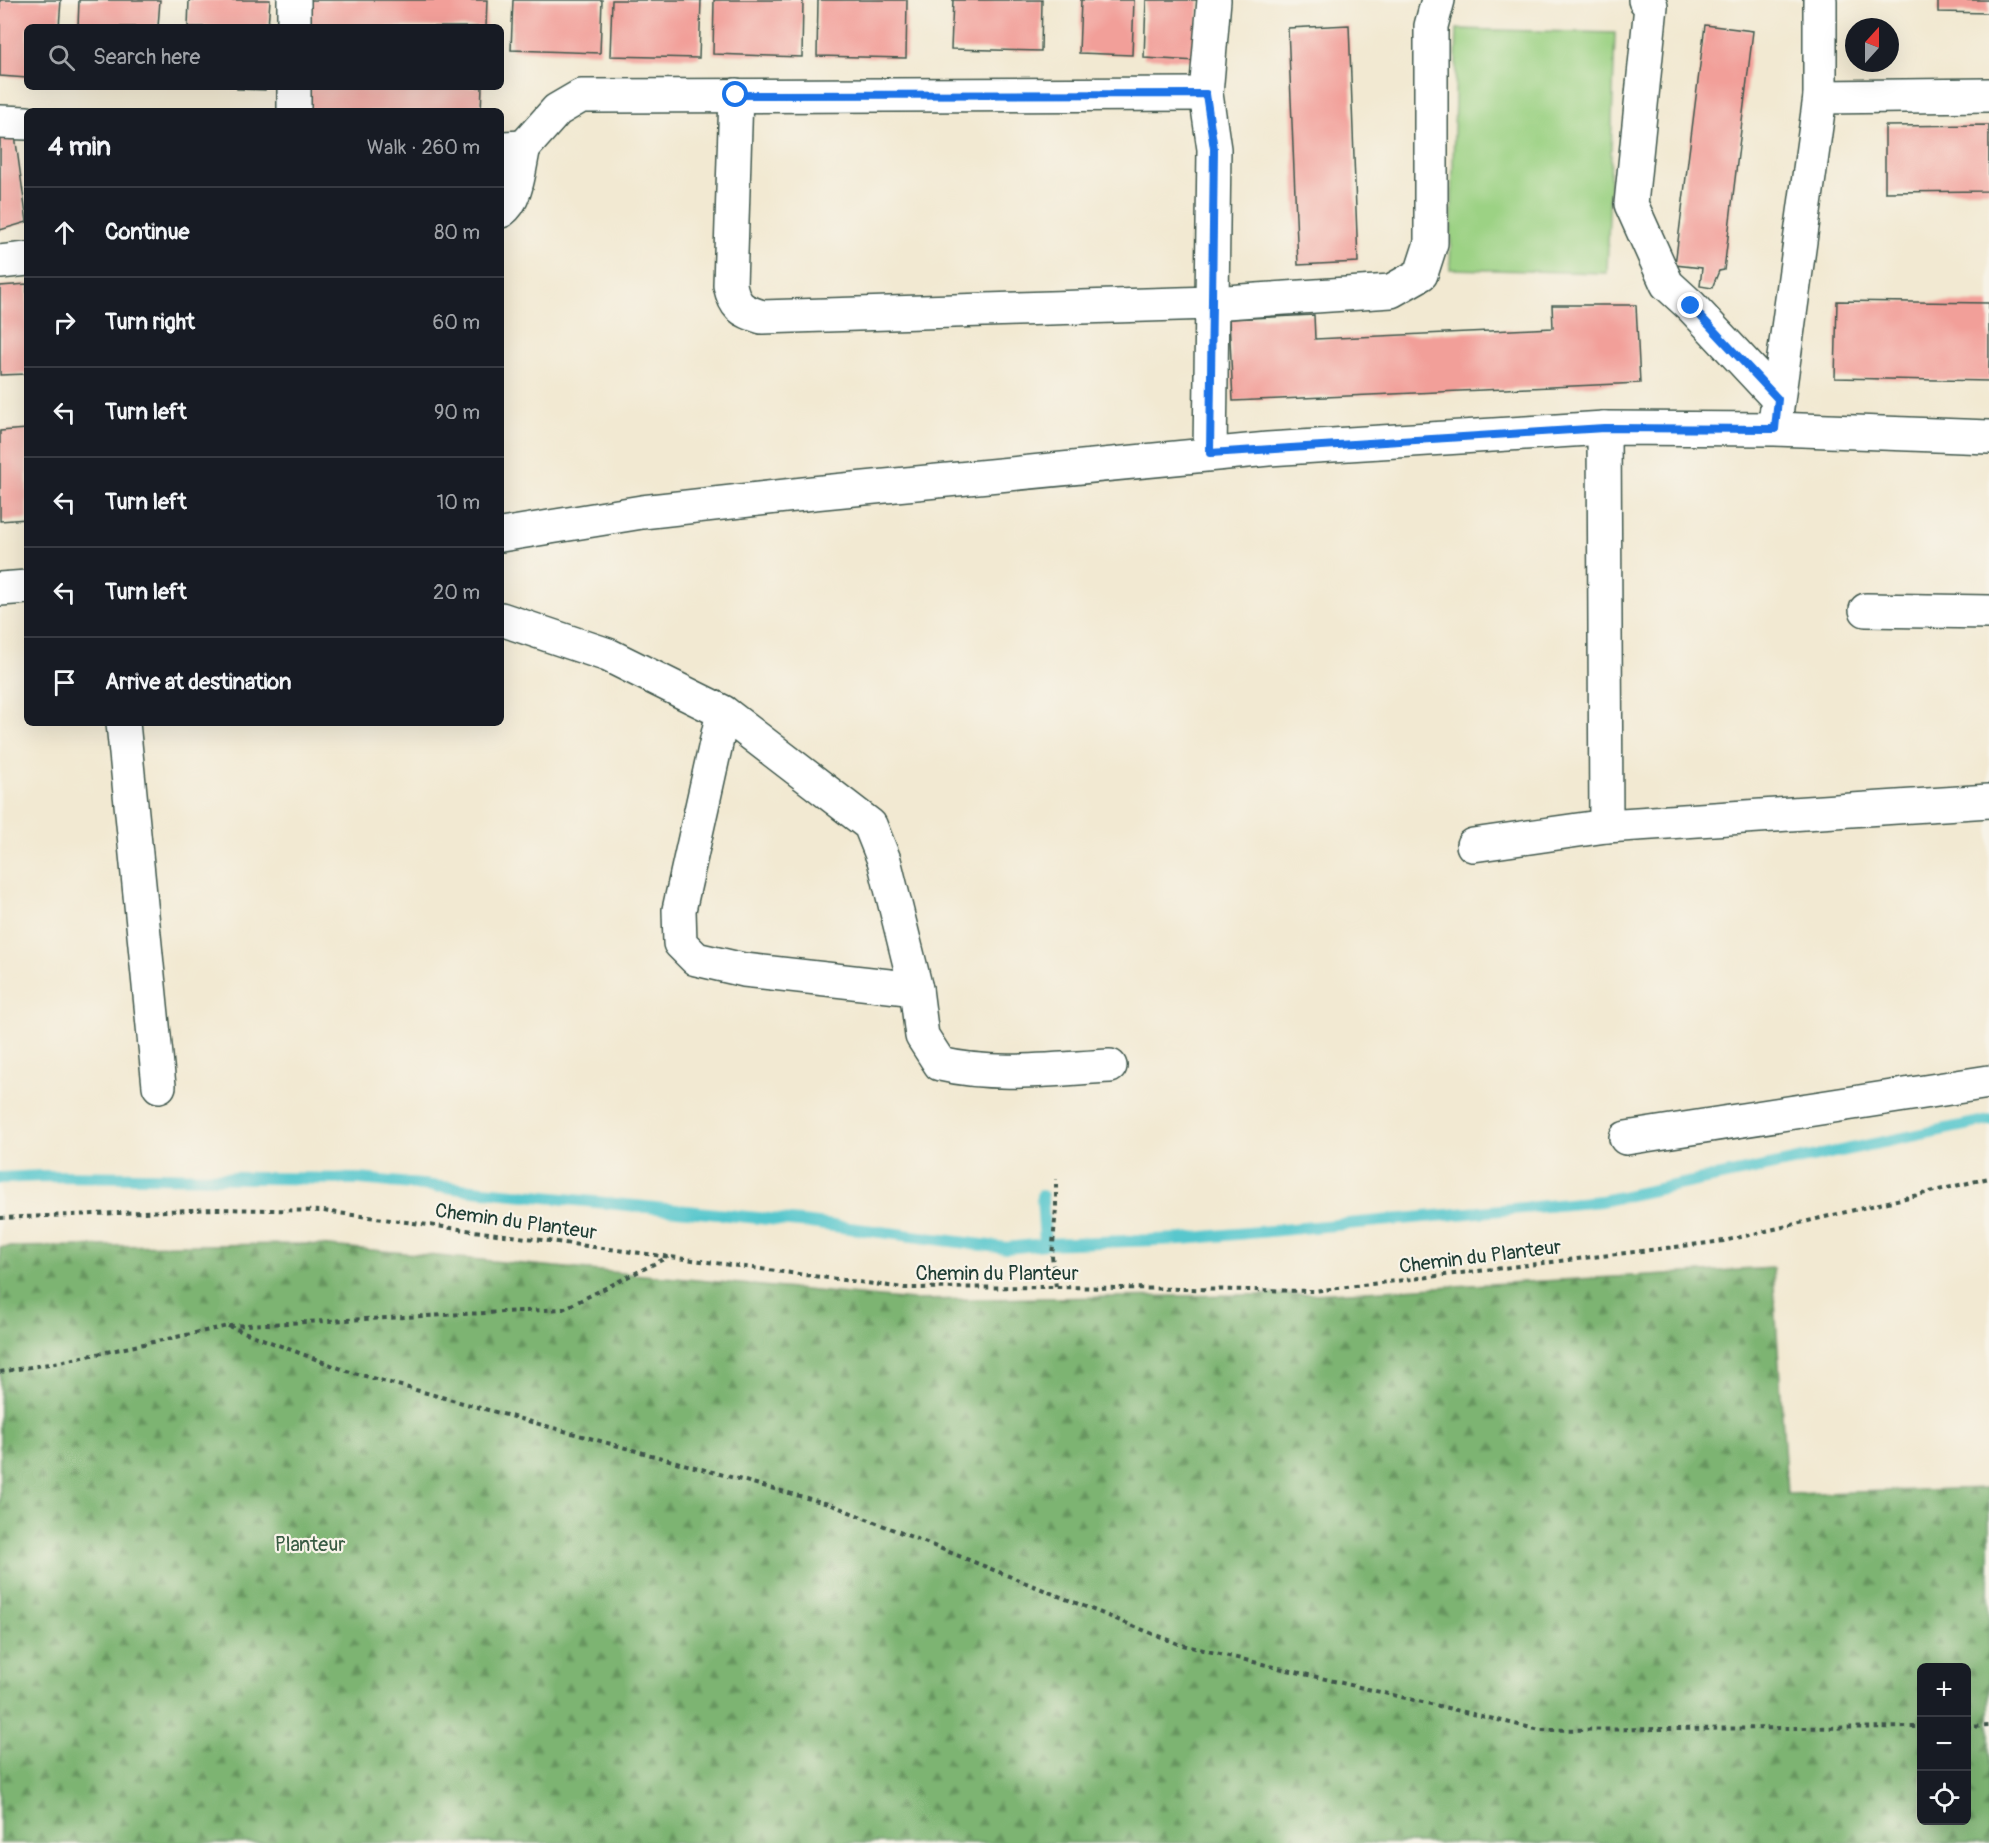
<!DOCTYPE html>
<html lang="en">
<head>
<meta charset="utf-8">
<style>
	body { margin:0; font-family:Pangolin,sans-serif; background:#242831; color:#f1f3f6 }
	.controls { position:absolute; right:18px; bottom:18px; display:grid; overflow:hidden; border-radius:9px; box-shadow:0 6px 24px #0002 }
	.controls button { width:54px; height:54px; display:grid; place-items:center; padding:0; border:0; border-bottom:2px solid #363941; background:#171b24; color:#f1f3f6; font:30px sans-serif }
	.compass { position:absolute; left:1845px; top:18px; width:54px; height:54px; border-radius:50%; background:#171b24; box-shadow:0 6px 24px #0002; rotate:21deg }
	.stop { position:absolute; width:18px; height:18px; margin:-14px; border:4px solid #1a73e8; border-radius:50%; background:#fff }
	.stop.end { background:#1a73e8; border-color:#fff; box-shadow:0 2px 6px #0008 }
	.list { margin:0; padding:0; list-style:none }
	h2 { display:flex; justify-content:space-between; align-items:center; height:78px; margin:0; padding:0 24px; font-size:26px }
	h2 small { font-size:20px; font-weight:400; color:#9ea1a6 }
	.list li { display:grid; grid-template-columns:39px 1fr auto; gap:18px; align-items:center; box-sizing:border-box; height:90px; padding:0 24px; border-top:2px solid #363941 }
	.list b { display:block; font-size:22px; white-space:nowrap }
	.list em { font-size:20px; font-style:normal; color:#9ea1a6 }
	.icon { flex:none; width:33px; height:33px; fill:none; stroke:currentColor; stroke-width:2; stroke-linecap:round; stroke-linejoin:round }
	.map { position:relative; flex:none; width:1989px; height:1843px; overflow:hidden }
	.search { position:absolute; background:#171b24; box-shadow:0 6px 24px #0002; left:24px; top:24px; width:480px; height:66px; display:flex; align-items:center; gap:15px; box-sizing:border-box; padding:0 21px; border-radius:9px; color:#9ea1a6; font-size:22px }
	.panel { position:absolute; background:#171b24; box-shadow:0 6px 24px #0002; left:24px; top:108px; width:480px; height:618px; border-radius:9px }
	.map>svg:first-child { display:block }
	.forest { fill:url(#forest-firs); stroke:#4e7853; stroke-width:1.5; fill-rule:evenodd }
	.garden { fill:#9cd284; stroke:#5e885c; stroke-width:1.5 }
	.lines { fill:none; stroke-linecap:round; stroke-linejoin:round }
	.stream { stroke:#59c7cd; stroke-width:12 }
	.building { fill:#f29f99 }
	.minor-casing { stroke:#3f574c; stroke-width:36 }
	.path { stroke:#3f574c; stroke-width:4; stroke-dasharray:4.5 4.5; stroke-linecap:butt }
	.minor { stroke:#fff; stroke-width:33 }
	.route { stroke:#1a73e8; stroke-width:8 }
	.labels { text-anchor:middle; stroke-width:4.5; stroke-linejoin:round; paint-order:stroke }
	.street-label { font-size:20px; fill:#1f3d34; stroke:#f7f3e8 }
	.park-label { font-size:20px; fill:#385b44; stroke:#f7f3e8 }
</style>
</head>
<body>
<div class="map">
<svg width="1989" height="1843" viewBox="0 0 1989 1843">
	<defs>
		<pattern id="forest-firs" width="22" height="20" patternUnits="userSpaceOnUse" patternTransform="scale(1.5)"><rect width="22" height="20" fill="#7db472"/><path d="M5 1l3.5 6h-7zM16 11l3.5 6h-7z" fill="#66945e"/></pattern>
	</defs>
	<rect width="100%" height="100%" fill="#f7f3e8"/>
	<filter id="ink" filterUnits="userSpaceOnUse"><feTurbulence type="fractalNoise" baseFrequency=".0167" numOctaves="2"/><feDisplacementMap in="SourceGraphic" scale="12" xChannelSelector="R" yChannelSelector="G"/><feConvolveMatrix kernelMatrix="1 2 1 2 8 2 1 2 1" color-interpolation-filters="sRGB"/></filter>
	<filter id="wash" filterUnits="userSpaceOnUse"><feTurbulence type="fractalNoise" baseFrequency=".008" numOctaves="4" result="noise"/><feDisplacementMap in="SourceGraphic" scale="24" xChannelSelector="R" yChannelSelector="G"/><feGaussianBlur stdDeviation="1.35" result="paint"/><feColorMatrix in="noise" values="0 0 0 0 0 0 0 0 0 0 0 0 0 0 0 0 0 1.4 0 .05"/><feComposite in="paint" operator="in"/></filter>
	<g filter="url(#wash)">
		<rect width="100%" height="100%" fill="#f2e9d2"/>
		<path class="forest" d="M307,1244L913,1300L1313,1294L1773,1268L1787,1494L1989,1488V1843H0V1247ZM1922,1668H1966V1820H1922Z"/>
		<path class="garden" d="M1457,29L1615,33L1607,273L1450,269Z"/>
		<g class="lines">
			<g class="stream">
				<path d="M0,1178L42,1176L360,1179L810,1223L1006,1248L1045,1244L1182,1239L1601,1201L1989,1120"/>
				<path d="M1042,1196L1045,1244"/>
			</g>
		</g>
		<g id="blocks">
			<g class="building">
				<path d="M0,0H61L59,27H27V78L0,76Z"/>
				<path d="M79,0H160L158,27H78Z"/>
				<path d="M189,0H270L268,27H188Z"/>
				<path d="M308,0H487L486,27H309Z"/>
				<path d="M513,0H602L600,53L511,50Z"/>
				<path d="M612,0H701L699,58L610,56Z"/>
				<path d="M714,0H803L802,57L713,54Z"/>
				<path d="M818,0H907L906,58L817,56Z"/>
				<path d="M953,0H1042L1041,51L951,49Z"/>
				<path d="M1081,0H1134L1132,55L1079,53Z"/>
				<path d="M1146,0H1199L1197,61L1144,58Z"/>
				<path d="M1938,0H1989V13L1938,12Z"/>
				<path d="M1349,25L1358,262L1298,265L1288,28Z"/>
				<path d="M1705,25L1753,31L1724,270L1719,271L1712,288L1700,286L1702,268L1675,265Z"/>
				<path d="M237,87H265V90L237,89Z"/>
				<path d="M309,87H482L481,111H310Z"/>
				<path d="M1989,125V191L1885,192V126Z"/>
				<path d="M0,134L15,135L27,222L0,230Z"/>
				<path d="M27,284V374L0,375V286Z"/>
				<path d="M1837,301L1989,303V381L1835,378Z"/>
				<path d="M1552,305H1636L1640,383L1233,401L1229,319L1314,315L1315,339L1553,328Z"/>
				<path d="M27,429V519L0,521V431Z"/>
			</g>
		</g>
	</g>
	<g filter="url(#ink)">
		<use href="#blocks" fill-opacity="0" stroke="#3f574c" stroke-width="1.5"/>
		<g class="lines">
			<g class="minor-casing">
				<g id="minor">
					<path d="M294,0V27"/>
					<path d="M1645,0L1651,6L1631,204L1667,284L1691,306L1778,399"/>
					<path d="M294,87V111"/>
					<path d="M736,95L730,285C735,307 740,310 762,317L1211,303L1391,291L1421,274L1431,243V26L1438,0"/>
					<path d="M1820,97L1989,95"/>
					<path d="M0,122L27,123"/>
					<path d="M524,147L557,110L581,96L1206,94"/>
					<path d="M501,211C518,199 519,166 524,147L503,148"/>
					<path d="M0,262L27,259"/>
					<path d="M1776,415L1820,97V0"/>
					<path d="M1604,428L1606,826"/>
					<path d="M1210,453L1214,149L1206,94L1214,0"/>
					<path d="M501,535L642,512L813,493L1268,449L1604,428L1775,429L1989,437"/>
					<path d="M0,589L27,587"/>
					<path d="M1866,610L1989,612"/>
					<path d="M501,619L608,655L723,712L679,910L680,943L696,959L744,970L916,989L884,860L870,825L723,712"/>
					<path d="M123,723L159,1086"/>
					<path d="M1473,845L1606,826L1989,801"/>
					<path d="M916,989L922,1036L940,1064C995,1077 1054,1069 1110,1066"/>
					<path d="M1626,1138L1989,1082"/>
				</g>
			</g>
			<g class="path">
				<path d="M0,1218L215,1209L323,1211L904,1288L1056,1287L1314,1291L1724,1241L1989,1178"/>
				<path d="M1056,1287L1052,1256L1056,1208V1179"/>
				<path d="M228,1326L347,1371L832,1505L1178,1644L1540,1730L1922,1727"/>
				<path d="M0,1372L55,1363L228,1326L563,1309L668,1257"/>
				<path d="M1966,1727L1989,1726"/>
			</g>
			<use href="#minor" class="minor"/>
		</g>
	</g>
	<g class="lines" filter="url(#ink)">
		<path class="route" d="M736,95L1206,94L1214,149L1210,453L1604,428L1775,429L1778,399L1691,306"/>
	</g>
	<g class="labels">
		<g class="street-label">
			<text transform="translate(516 1221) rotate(8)" y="7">Chemin du Planteur</text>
			<text transform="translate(1480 1256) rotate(-7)" y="7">Chemin du Planteur</text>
			<text x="997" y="1280">Chemin du Planteur</text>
		</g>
		<g class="park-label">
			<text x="310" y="1551">Planteur</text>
		</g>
	</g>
</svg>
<div class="controls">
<button>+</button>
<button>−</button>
<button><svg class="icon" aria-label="locate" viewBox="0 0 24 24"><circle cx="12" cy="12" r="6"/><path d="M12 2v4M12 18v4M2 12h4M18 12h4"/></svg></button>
</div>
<svg class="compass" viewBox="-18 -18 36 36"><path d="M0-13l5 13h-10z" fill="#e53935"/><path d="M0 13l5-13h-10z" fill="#9ea1a6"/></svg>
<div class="stop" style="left:736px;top:95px"></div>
<div class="stop end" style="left:1691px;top:306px"></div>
<div class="search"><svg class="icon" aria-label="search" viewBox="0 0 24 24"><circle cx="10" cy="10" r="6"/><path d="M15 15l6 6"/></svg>Search here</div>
<section class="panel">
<h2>4 min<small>Walk · 260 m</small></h2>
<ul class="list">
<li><svg class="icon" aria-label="ahead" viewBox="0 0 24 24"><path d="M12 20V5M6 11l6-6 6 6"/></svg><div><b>Continue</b></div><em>80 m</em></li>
<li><svg class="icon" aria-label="right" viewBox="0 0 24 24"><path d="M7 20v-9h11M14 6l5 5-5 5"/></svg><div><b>Turn right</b></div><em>60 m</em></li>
<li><svg class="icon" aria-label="left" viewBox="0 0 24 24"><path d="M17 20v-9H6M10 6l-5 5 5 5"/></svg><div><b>Turn left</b></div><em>90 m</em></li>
<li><svg class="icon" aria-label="left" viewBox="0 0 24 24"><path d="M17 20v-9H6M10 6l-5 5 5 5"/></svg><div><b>Turn left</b></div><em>10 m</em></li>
<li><svg class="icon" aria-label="left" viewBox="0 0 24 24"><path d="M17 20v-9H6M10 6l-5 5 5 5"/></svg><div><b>Turn left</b></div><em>20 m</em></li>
<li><svg class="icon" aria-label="arrive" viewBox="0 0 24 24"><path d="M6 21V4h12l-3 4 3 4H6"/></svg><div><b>Arrive at destination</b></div></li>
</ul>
</section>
</div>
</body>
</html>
